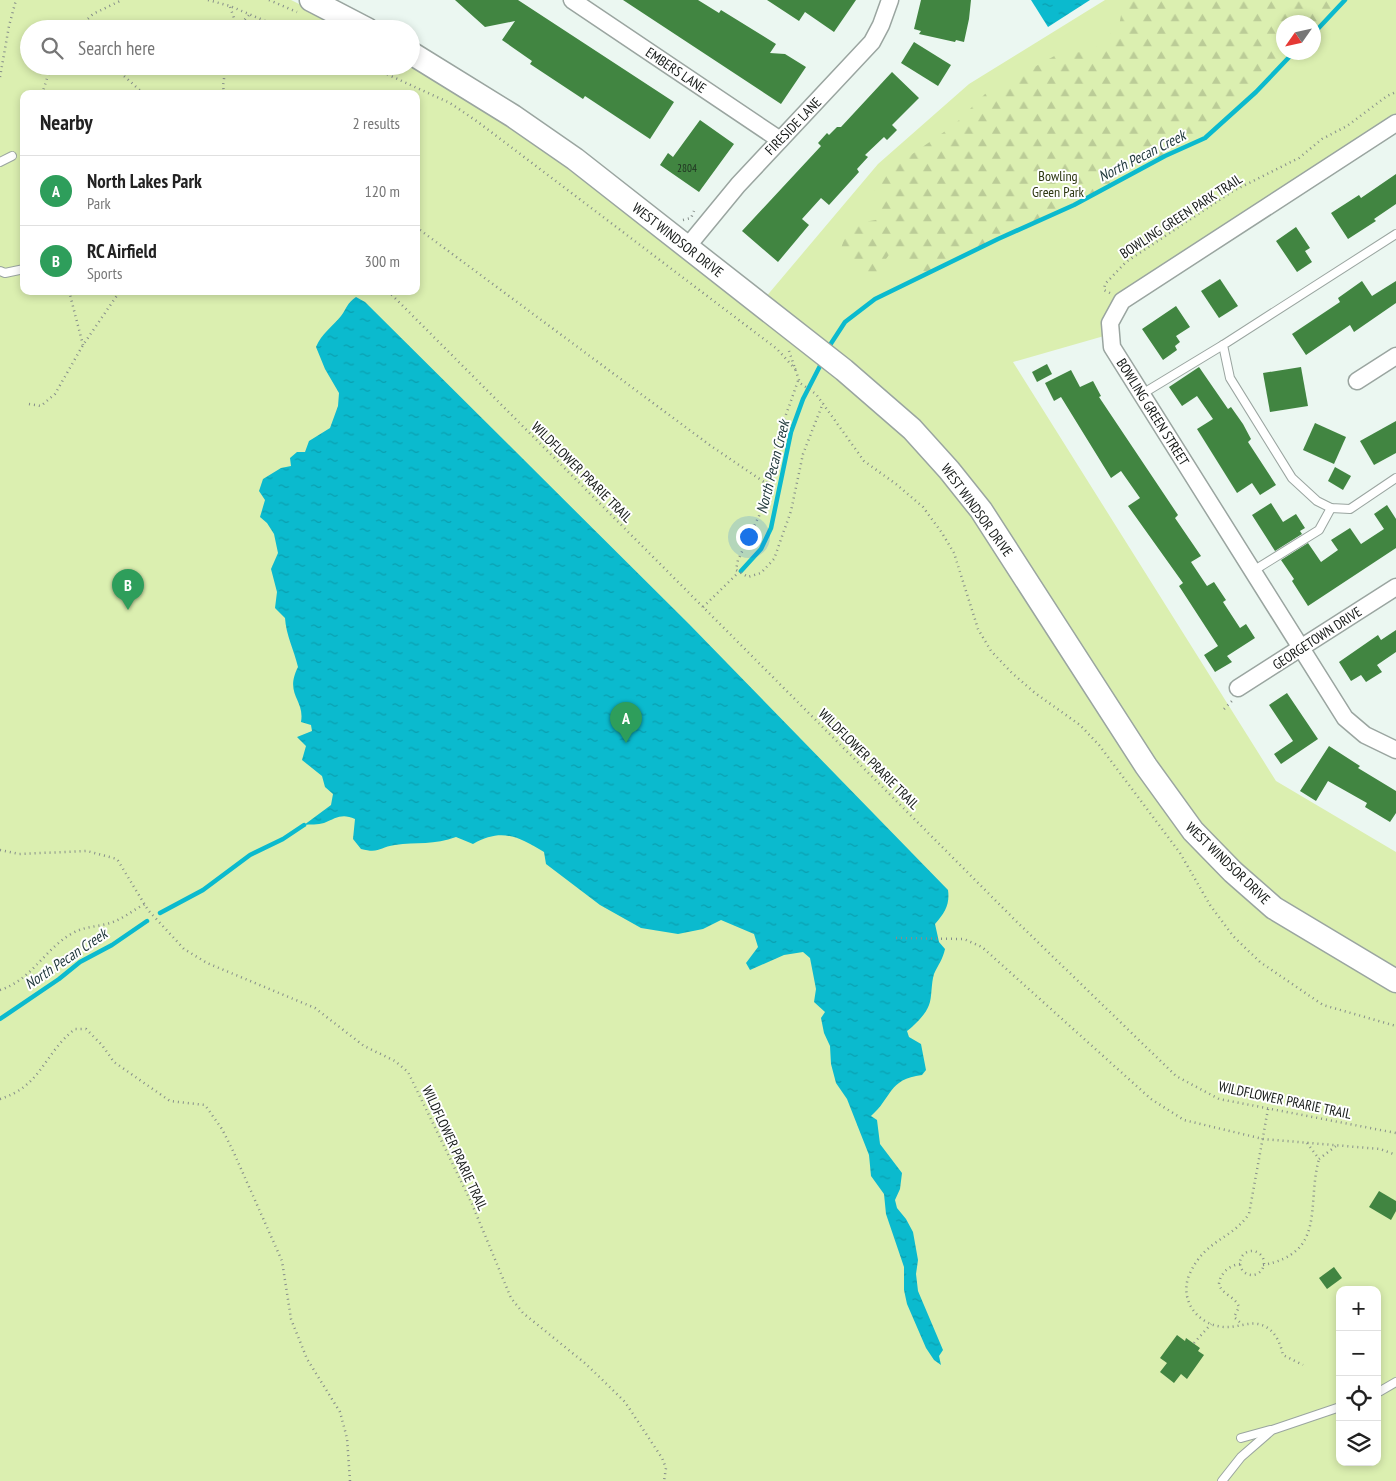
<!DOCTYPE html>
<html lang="en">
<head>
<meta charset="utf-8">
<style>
	body { margin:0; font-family:"PT Sans Narrow",sans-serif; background:#f2f2f2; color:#222 }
	.controls { position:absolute; right:15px; bottom:15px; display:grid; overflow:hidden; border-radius:10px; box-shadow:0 2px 8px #0003 }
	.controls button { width:45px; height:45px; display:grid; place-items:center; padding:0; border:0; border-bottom:1px solid #e0e0e0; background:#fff; color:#222; font:25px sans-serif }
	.compass { position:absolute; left:1276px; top:15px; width:45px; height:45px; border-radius:50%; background:#fff; box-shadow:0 2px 8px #0003; rotate:236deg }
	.you { position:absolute; left:748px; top:536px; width:18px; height:18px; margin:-12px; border:4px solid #fff; border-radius:50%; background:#1a73e8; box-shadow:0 0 0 8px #1a73e833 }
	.badge { display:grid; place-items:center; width:32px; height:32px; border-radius:50%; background:#0f766e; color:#fff; font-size:16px; font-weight:700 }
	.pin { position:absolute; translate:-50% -41px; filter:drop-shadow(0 1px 2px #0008) }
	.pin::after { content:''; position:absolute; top:26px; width:18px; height:15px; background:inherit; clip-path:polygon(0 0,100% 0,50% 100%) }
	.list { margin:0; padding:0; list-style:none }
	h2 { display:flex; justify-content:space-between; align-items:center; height:65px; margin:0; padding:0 20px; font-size:21px }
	h2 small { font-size:16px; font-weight:400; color:#767676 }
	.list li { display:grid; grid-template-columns:32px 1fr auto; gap:15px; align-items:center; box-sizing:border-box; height:70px; padding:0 20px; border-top:1px solid #e0e0e0 }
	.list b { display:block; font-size:19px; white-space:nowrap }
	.list p { margin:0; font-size:16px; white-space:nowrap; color:#767676 }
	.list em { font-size:16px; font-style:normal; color:#767676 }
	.icon { flex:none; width:28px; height:28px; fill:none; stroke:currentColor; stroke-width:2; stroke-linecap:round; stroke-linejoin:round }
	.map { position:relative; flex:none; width:1396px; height:1481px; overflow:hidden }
	.search { position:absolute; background:#fff; box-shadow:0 2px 8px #0003; left:20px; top:20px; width:400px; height:55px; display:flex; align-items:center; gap:12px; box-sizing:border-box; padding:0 18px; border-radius:28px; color:#767676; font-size:19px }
	.panel { position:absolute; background:#fff; box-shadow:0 2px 8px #0003; left:20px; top:90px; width:400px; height:205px; border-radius:10px }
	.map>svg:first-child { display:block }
	.green { fill:#dbefb0; fill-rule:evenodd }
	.forest { fill:url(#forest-firs) }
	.water { fill:url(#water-ripples) }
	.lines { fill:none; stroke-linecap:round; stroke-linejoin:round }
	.stream { stroke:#0bbace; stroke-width:4.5 }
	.building { fill:#418541 }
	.lane-casing { stroke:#9aa5a0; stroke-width:10 }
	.street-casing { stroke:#9aa5a0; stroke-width:19 }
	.secondary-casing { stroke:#9aa5a0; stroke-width:25 }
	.path { stroke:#868e8a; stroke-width:2.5; stroke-dasharray:1 4; stroke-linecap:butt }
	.lane { stroke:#fff; stroke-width:8 }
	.street { stroke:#fff; stroke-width:16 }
	.secondary { stroke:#fff; stroke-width:22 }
	.labels { text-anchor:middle; stroke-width:4; stroke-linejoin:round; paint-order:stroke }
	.number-label { font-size:11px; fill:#203422 }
	.street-label { font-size:14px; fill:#151917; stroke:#fff }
	.park-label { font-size:14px; fill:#2d3710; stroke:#fff }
	.water-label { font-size:15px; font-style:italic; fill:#1f373b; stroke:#fff }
</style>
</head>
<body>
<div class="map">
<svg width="1396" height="1481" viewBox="0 0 1396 1481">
	<defs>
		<pattern id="forest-firs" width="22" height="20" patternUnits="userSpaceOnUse" patternTransform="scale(1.25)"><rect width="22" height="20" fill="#dbefb0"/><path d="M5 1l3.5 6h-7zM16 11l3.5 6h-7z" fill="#bbcc97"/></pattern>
		<pattern id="water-ripples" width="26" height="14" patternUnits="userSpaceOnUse" patternTransform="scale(1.25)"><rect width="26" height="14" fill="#0bbace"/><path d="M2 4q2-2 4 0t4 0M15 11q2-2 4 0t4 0" fill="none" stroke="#0a9fb0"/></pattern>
	</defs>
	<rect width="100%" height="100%" fill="#ebf7f1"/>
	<path class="green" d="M0,0H291L350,29H29V66H411L541,146L765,298L878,164L969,84L1105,0H1396V123L1122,301L1111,334L1013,362L1276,781L1396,852V1481H0ZM1284,22H1314V52H1284ZM24,94H416V291H24ZM1340,1290H1377V1462H1340Z"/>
	<path class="forest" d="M1135,0H1345L1314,33V22H1284V52L1294,53L1256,92L1205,138L1165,156L1074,204L929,272C907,271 913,252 894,248L886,259V273C874,286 869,274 859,268C856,266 851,266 847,265L840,252C848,225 854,224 880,219L882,201L874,190L875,180L954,125L985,94L1058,54L1092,51L1119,26L1122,10Z"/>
	<g class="water">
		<path d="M1031,0H1090L1048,27Z"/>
		<path d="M356,297L365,302L689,624L948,890C950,904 945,913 935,924L939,942L945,949C943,959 938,965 934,974C931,983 932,998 929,1005C926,1014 914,1026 907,1031L909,1037L921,1044L926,1070L922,1075C888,1079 892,1098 871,1116L877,1120L880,1144L902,1173L900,1189L895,1200L897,1208L906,1219L913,1232L918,1260L916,1274L918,1291L943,1350L939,1356L941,1365L934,1360L926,1348L907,1304L904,1290V1267L886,1214L884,1194L871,1176L869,1155L847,1099L836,1083L831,1064L830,1046L824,1033L821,1018L825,1012L814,1002L816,989L810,958L803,952L784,955L750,970L746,963L758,947L754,934L721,920L703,929L678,934L641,928L600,905L546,864L544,852C518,836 501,828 473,844L456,837C435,845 416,842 395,845C379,847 380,854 361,849L353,839L355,819C342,813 336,818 324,823C318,825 310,824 304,825L331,805L333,794L325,787L322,776L302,760L306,746L297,737L312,731L311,725L301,722C305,699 284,695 298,667C294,650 286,635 285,618L275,608L277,592L271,569L278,553L274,534L267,523L260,517L265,500L259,491L263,479L281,468L291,466L290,458L297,452H305L309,441L330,428L338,406L339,393L325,369L316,347C322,333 332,327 341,316C347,308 347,303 356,297Z"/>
	</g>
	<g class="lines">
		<g class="stream">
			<path d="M1314,33L1345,0"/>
			<path d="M830,345L845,322L875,299L998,239L1074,205L1165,156L1205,138L1256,92L1294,52"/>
			<path d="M741,571L761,549L771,528L791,432L803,399L821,364"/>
			<path d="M160,913L203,890L250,855L283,839L304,825"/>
			<path d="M0,1019L59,979L80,962L112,945L147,921"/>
		</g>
	</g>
	<g class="building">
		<path d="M455,0H518L674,102L650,139L585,96L583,99L530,64L532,61L502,40L515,21L485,27Z"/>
		<path d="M623,0H698L719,13L721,10L776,44L770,53L785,54L806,67L781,104Z"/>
		<path d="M767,0H856L834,32L805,12L799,21Z"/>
		<path d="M921,0H971L969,19L964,42L956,40L955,42L919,34L921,31L914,29Z"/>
		<path d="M914,42L951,65L938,86L901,63Z"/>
		<path d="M892,72L919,98L892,125L897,130L887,140L884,137L865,155L868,157L857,169L859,172L829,205L821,198L802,219L809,225L778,262L742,231L821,146L818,143L827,133L829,135L837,127H841Z"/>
		<path d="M700,120L734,144L699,192L660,165L668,153L673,157Z"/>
		<path d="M1396,174V204L1374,219L1376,221L1348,239L1331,213L1359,195L1361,198Z"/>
		<path d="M1296,227L1310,248L1305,251L1312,262L1297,272L1276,241Z"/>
		<path d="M1220,279L1238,306L1219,318L1201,291Z"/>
		<path d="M1362,281L1372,296L1396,281V303L1354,332L1350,325L1306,355L1292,334L1340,302L1338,298Z"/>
		<path d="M1176,306L1190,327L1176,336L1180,342L1175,346L1177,350L1163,360L1142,329Z"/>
		<path d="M1047,364L1052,374L1037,382L1032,372Z"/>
		<path d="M1199,367L1228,409L1231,407L1243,424L1251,439L1248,442L1276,485L1260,495L1252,483L1237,493L1197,429L1213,419L1197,396L1182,406L1169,387Z"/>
		<path d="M1301,367L1308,406L1270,412L1263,373Z"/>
		<path d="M1071,370L1080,387L1093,381L1101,396L1099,397L1178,515L1175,518L1201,556L1191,562L1207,586L1214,582L1226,600L1223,602L1240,628L1246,624L1255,638L1227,656L1232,662L1215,672L1204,655L1218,646L1179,586L1183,583L1128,506L1140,498L1121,471L1111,478L1061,397L1054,401L1045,383Z"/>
		<path d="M1396,421V453L1374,465L1360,441Z"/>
		<path d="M1315,423L1346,437L1334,464L1303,450Z"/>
		<path d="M1335,467L1351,476L1343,490L1328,481Z"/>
		<path d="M1271,503L1283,522L1296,514L1305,528L1300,531L1302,534L1275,551L1252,515Z"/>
		<path d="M1387,505L1396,519V548L1308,606L1292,581L1294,579L1281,560L1308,543L1321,562L1338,550L1331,540L1350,528L1361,544L1384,529L1374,514Z"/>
		<path d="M1396,630V652L1377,665L1382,672L1366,682L1361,675L1351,681L1339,662L1378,635L1381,640Z"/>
		<path d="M1287,693L1318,739L1281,764L1274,754L1293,741L1269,705Z"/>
		<path d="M1329,746L1360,766L1358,768L1396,791V813L1390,822L1365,807L1367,803L1328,781L1316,801L1300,791Z"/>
		<path d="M1379,1191L1396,1201V1211L1391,1220L1369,1207Z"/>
		<path d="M1334,1267L1342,1278L1327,1289L1319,1278Z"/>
		<path d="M1177,1335L1185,1341L1186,1338L1200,1348L1198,1351L1204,1355L1187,1379L1181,1374L1174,1383L1160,1372L1167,1363L1160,1358Z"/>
	</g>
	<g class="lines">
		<g class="lane-casing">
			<g id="lane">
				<path d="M0,162L12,156"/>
				<path d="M1396,234L1223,345L1230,378L1292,478L1317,501L1331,508L1350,509L1396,478"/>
				<path d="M0,271L5,273L24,269"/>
				<path d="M1142,394L1223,345"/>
				<path d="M1253,571L1319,530L1331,508"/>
				<path d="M1377,1393L1396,1382"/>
				<path d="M1241,1438L1270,1430"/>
				<path d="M1222,1481L1241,1457L1272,1430L1340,1407"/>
			</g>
		</g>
		<g class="street-casing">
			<g id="street">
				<path d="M572,0L780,140"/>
				<path d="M1396,123L1122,301L1110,323L1112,347L1345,718L1365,735L1396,750"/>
				<path d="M687,247L738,185L872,42L881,25L890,0"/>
				<path d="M1357,381L1396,356"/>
				<path d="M1238,688L1396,587"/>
			</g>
		</g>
		<g class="secondary-casing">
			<g id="secondary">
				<path d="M311,0L367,29"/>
				<path d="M411,53L513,116L575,159L844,370L912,429L949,470L981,510L1146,766L1193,831L1233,872L1274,908L1396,981"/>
			</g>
		</g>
		<g class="path">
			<path d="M208,0L230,6L284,29"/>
			<path d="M269,0L297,12"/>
			<path d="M230,7L238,29"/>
			<path d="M85,21L89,29"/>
			<path d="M238,27L250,14"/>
			<path d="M77,29L93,14L122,0"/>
			<path d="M113,66L144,94"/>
			<path d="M369,66L450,103L478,122L777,349L797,371"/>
			<path d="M0,77L9,26L16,0"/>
			<path d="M42,94L51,66"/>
			<path d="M224,94L223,85L226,66"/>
			<path d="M683,220L691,218L694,211"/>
			<path d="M416,227L711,446L767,484"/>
			<path d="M69,291L83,345"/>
			<path d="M388,291L1015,920L1176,1076L1219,1099L1396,1133"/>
			<path d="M1110,293L1104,290L1105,284L1126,262L1233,191L1299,158L1322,139L1347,126L1387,96L1396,92"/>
			<path d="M789,351L800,383L816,394L864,461L896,484L923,507L942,533L954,553L978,629L991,651L1012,673L1035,693L1080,725L1099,745L1180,853L1210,905L1233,936L1260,962L1323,1005L1396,1026"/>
			<path d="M798,381L777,440L759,516L738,560L736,570L748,577L761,573L774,559L791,511L803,454L823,403"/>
			<path d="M29,404L41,406L55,394L83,345L120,291"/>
			<path d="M703,607L739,572"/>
			<path d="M1224,709L1232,701"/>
			<path d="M0,850L19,854L87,851L117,859L148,910L184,949L207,963L315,1008L364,1046L395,1061L408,1072L472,1204L511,1298L523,1313L586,1364L625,1402L662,1458L666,1468L664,1481"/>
			<path d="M896,938L964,939L982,947L1151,1099L1184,1120L1263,1139L1380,1149L1396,1155"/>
			<path d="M0,990C32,980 45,948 73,933C85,926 98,927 110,923C123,919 133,910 145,904"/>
			<path d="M0,1099C42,1086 44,1053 75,1029H86L102,1045L114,1062L170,1101L205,1105L222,1129L234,1153L282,1261L291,1319L307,1359L340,1412L347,1438L350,1481"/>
			<path d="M1268,1109L1249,1214C1231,1240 1206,1239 1190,1273C1178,1299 1197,1325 1224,1327C1236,1328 1247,1322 1258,1324C1274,1327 1280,1342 1283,1355L1303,1365"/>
			<path d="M1307,1143L1319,1159L1336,1146"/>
			<circle cx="1252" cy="1263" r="12"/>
			<path d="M1240,1264C1230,1265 1220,1273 1219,1284C1222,1295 1235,1296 1239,1307L1234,1317L1242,1324"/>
			<path d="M1263,1265C1327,1253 1306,1206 1319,1159"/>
			<path d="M1194,1343L1211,1324"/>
		</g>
		<use href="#lane" class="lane"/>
		<use href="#street" class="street"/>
		<use href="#secondary" class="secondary"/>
	</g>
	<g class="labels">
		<g class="number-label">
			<text x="687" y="172">2804</text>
		</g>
		<g class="street-label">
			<text transform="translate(676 70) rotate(34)" y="5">EMBERS LANE</text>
			<text transform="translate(793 126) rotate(-46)" y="5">FIRESIDE LANE</text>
			<text transform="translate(1181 216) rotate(-33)" y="5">BOWLING GREEN PARK TRAIL</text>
			<text transform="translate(678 240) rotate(38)" y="5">WEST WINDSOR DRIVE</text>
			<text transform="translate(1153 412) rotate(58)" y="5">BOWLING GREEN STREET</text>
			<text transform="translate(582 472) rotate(45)" y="5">WILDFLOWER PRARIE TRAIL</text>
			<text transform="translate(977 510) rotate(54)" y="5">WEST WINDSOR DRIVE</text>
			<text transform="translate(1317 638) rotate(-33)" y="5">GEORGETOWN DRIVE</text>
			<text transform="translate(869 759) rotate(45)" y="5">WILDFLOWER PRARIE TRAIL</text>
			<text transform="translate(1228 863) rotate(44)" y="5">WEST WINDSOR DRIVE</text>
			<text transform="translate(1285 1100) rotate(12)" y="5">WILDFLOWER PRARIE TRAIL</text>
			<text transform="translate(455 1148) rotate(65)" y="5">WILDFLOWER PRARIE TRAIL</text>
		</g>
		<g class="park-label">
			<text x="1058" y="181">Bowling<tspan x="1058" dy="16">Green Park</tspan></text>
		</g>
		<g class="water-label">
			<text transform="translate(1142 156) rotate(-27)" y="5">North Pecan Creek</text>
			<text transform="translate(773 467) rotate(-76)" y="5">North Pecan Creek</text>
			<text transform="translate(66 959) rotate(-34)" y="5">North Pecan Creek</text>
		</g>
	</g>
</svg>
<div class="controls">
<button>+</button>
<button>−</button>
<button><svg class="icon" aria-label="locate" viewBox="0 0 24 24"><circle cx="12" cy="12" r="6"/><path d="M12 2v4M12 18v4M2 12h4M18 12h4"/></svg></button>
<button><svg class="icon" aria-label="layers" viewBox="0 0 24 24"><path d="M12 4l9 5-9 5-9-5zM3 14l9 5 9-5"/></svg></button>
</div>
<svg class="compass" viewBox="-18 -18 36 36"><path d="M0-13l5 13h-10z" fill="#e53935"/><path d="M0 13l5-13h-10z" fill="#767676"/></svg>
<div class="you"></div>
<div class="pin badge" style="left:626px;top:743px;background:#2e9e5b">A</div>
<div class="pin badge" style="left:128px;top:610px;background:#2e9e5b">B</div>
<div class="search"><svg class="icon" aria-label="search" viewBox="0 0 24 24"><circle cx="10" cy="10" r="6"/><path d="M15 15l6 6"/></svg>Search here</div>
<section class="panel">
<h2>Nearby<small>2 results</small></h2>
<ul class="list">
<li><span class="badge" style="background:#2e9e5b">A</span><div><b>North Lakes Park</b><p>Park</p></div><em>120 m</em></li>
<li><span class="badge" style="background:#2e9e5b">B</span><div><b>RC Airfield</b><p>Sports</p></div><em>300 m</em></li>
</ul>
</section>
</div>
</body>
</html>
